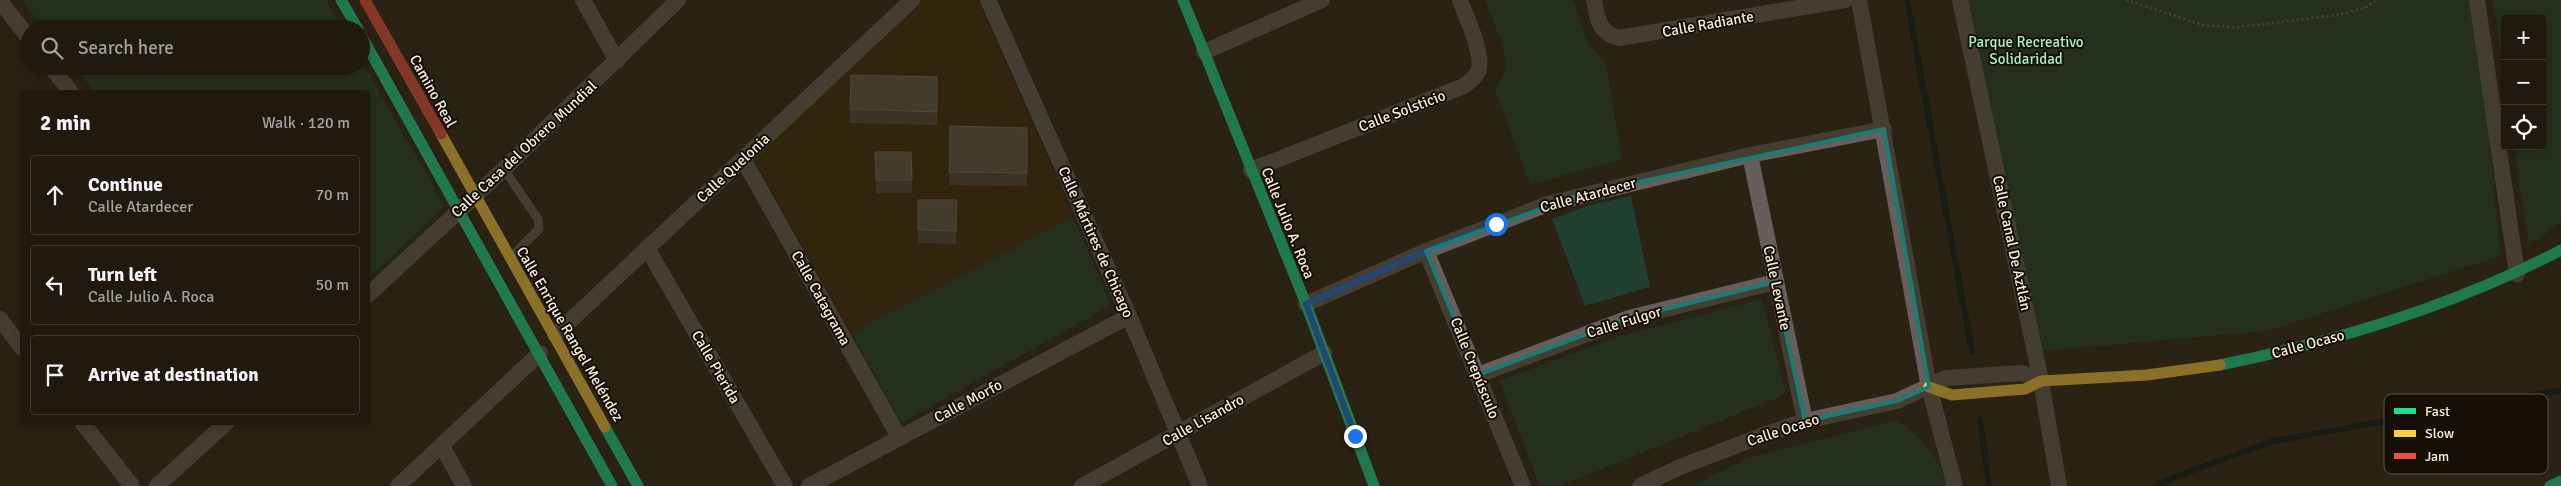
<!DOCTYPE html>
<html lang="en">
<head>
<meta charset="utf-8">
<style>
	body { margin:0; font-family:Signika,sans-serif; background:#282317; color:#f1f3f6 }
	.controls { position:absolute; right:15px; top:15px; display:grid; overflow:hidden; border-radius:5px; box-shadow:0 2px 8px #0003 }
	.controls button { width:45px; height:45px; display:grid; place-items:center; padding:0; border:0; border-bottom:1px solid #3d382e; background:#201a0e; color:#f1f3f6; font:25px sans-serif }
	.stop { position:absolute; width:15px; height:15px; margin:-11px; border:4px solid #1a73e8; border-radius:50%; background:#fff }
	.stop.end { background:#1a73e8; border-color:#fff; box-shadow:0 1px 5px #0008 }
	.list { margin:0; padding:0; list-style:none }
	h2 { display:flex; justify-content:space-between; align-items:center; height:65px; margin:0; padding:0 20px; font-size:21px }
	h2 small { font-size:16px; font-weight:400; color:#a2a19e }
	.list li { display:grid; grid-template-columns:32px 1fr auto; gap:15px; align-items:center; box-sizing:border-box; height:80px; margin:0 10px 10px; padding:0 10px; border:1px solid #3d382e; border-radius:5px }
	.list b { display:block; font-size:19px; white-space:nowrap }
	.list p { margin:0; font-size:16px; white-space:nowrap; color:#a2a19e }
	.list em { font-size:16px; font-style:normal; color:#a2a19e }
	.icon { flex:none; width:28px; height:28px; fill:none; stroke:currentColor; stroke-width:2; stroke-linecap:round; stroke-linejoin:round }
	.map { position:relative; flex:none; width:2561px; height:486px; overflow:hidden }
	.search { position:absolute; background:#201a0e; box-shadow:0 2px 8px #0003; left:20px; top:20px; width:350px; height:55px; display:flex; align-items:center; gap:12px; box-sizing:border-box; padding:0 18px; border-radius:28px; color:#a2a19e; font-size:19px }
	.panel { position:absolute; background:#201a0e; box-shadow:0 2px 8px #0003; left:20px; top:90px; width:350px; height:335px; border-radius:5px }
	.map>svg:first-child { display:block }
	.built { fill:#3b2a07 }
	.green { fill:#203f2e }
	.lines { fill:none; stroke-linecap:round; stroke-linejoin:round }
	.stream { stroke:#041717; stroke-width:6 }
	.path { stroke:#625c53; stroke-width:3; stroke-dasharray:2.5 2.5; stroke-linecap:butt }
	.lane { stroke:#655e5a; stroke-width:9 }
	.street { stroke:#655e5a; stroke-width:16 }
	.fast { stroke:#16e098; stroke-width:11 }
	.slow { stroke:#ffcf43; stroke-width:11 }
	.jam { stroke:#f24e42; stroke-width:11 }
	.wall { fill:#50483c }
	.building { fill:#625a4d; stroke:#797164 }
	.route { stroke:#1a73e8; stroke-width:6 }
	.marked { fill:none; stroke:#1b7c74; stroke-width:4; stroke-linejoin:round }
	.labels { text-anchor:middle; stroke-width:4; stroke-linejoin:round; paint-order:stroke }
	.street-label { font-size:15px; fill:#f7eddc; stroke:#160f05 }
	.park-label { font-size:15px; fill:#a8efca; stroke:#160f05 }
	.key { fill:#160f05; stroke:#5a5246; stroke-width:1 }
	.key-label { font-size:14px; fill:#f7eddc }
</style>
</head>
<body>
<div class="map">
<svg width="2561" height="486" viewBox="0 0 2561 486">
	<rect width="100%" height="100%" fill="#2a2212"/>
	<path class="built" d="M919,0H978L1073,217L852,333L753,157Z"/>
	<g class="green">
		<path d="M22,0H326L343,29H45Z"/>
		<path d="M1485,0H1573L1589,45L1606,63L1622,160L1530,184L1495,90L1506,70L1503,45Z"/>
		<path d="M1962,0H2477L2500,256L2267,331L2038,351Z"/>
		<path d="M2493,0H2561V223L2529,245L2514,146H2542V19H2505V82Z"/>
		<path d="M361,61L445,206L368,279V92H95L74,66H361Z"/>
		<path d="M1631,196L1650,287L1585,306L1552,219L1590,205Z"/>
		<path d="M1073,217L1111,305L901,423L852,333Z"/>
		<path d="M1762,299L1786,394L1560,486H1540L1499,381L1620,336Z"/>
		<path d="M1896,420C1924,437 1936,457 1950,486H1693L1745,459Z"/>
	</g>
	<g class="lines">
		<g class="stream">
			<path d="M1907,0L1972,352"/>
			<path d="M1980,419L1989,486"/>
			<path d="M2157,486L2164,481L2273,441L2561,390"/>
		</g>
		<path class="path" d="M2126,0L2206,26L2238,27L2337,15L2365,8L2377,0"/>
		<path class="lane" d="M504,169L538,219L539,229L512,256"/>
		<g class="street">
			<path d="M583,0L617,61"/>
			<path d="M988,0L1129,316L1200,486"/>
			<path d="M1594,0C1597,17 1599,34 1619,38L1845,0"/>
			<path d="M1859,0L1929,387L1955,486"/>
			<path d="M1960,0L2041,381L2059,486"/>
			<path d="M2477,0L2517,274"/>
			<path d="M0,1L29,38"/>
			<path d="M1204,52L1322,0"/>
			<path d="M50,66L71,92"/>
			<path d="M1750,155L1805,421"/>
			<path d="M743,159L899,437"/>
			<path d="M1251,170L1464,86C1469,82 1475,78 1478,72C1485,55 1466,17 1460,0"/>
			<path d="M647,248L785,486"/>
			<path d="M1426,251L1523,486"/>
			<path d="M368,295L504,169L678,0"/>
			<path d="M1306,304L1426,251L1548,204L1750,155L1884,129"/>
			<path d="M0,319L22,348"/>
			<path d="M555,335L912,0"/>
			<path d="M1478,375L1629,318L1775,282"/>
			<path d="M82,422L132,486"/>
			<path d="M442,446L464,486"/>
			<path d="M157,486L227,422"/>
			<path d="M398,486L540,353"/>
			<path d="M809,486L1129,316"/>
			<path d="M1082,486L1324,353"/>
			<path d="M1640,486L1680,467L1769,433L1805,421L1897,401L1946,378L2022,373L2041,381"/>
		</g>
		<g class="fast">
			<path d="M341,0L358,29"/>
			<path d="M1183,0L1306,304L1374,486"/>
			<path d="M361,35L612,486"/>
			<path d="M2220,365C2338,341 2454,306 2561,250"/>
			<path d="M605,427L638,486"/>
			<path d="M2550,486L2561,481"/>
		</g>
		<g class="slow">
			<path d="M441,134L605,427"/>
			<path d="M1929,387L1952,395L2025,389L2041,381L2147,375L2220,365"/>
		</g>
		<path class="jam" d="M365,0L441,134"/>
	</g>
	<g class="wall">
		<path d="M937,77V125L850,123V109Z"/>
		<path d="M950,126L1027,128V186L949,185Z"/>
		<path d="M875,152H911L912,193H876Z"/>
		<path d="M918,200H957L956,244L918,243Z"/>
	</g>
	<g class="building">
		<path d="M851,75L937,77V112L850,109Z"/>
		<path d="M950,126L1027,128V173L949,172Z"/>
		<path d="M875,152H911L912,180H876Z"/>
		<path d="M918,200H957L956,231L918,230Z"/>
	</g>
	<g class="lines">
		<path class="route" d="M1355,436L1306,304L1426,251L1496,224"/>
	</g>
	<path d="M0 0H2561V486H0ZM1884,129L1929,387L1897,401L1805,421L1775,282L1629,318L1478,375L1426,251L1579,195Z" fill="#2a2212" fill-opacity=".55" fill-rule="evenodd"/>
	<path class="marked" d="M1884,129L1929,387L1897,401L1805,421L1775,282L1629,318L1478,375L1426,251L1579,195Z"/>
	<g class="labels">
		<g class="street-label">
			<text transform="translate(1708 24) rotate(-10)" y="5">Calle Radiante</text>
			<text transform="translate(433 91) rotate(61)" y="5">Camino Real</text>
			<text transform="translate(1402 111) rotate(-21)" y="5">Calle Solsticio</text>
			<text transform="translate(524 149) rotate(-43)" y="5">Calle Casa del Obrero Mundial</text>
			<text transform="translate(733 168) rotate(-43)" y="5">Calle Quelonia</text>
			<text transform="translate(1588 195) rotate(-15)" y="5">Calle Atardecer</text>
			<text transform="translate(1288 223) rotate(68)" y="5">Calle Julio A. Roca</text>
			<text transform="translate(1096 242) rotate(66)" y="5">Calle Mártires de Chicago</text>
			<text transform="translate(2012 243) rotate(78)" y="5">Calle Canal De Aztlán</text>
			<text transform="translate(1777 288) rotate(78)" y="5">Calle Levante</text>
			<text transform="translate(821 298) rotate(61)" y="5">Calle Catagrama</text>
			<text transform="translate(1624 322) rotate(-17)" y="5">Calle Fulgor</text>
			<text transform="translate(570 334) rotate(60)" y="5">Calle Enrique Rangel Meléndez</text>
			<text transform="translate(2308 344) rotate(-15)" y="5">Calle Ocaso</text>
			<text transform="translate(716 367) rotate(60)" y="5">Calle Pierida</text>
			<text transform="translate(1475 368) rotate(68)" y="5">Calle Crepúsculo</text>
			<text transform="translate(968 401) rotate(-28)" y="5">Calle Morfo</text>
			<text transform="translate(1203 420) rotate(-29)" y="5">Calle Lisandro</text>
			<text transform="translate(1783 430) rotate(-18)" y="5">Calle Ocaso</text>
		</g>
		<g class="park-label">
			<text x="2026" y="47">Parque Recreativo<tspan x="2026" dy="17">Solidaridad</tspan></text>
		</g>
	</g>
	<rect x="2384" y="394" width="164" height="80" rx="8" class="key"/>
	<rect x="2394" y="408" width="22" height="6" fill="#16e098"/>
	<rect x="2394" y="430" width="22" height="7" fill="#ffcf43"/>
	<rect x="2394" y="453" width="22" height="6" fill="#f24e42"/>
	<g class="key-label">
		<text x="2425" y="416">Fast</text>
		<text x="2425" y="438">Slow</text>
		<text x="2425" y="461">Jam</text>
	</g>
</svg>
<div class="controls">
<button>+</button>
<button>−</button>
<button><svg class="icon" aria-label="locate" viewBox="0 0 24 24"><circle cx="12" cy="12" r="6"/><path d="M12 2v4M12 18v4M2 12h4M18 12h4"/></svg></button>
</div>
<div class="stop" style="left:1496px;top:224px"></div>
<div class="stop end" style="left:1355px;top:436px"></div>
<div class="search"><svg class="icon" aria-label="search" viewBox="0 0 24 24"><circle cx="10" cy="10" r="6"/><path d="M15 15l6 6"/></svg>Search here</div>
<section class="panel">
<h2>2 min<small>Walk · 120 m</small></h2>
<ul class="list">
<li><svg class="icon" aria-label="ahead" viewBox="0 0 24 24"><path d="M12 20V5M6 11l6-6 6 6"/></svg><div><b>Continue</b><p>Calle Atardecer</p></div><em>70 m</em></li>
<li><svg class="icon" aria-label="left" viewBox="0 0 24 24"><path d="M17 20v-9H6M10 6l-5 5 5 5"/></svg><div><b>Turn left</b><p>Calle Julio A. Roca</p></div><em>50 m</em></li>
<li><svg class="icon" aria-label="arrive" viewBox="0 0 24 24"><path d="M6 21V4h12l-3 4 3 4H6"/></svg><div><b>Arrive at destination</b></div></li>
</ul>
</section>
</div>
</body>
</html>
